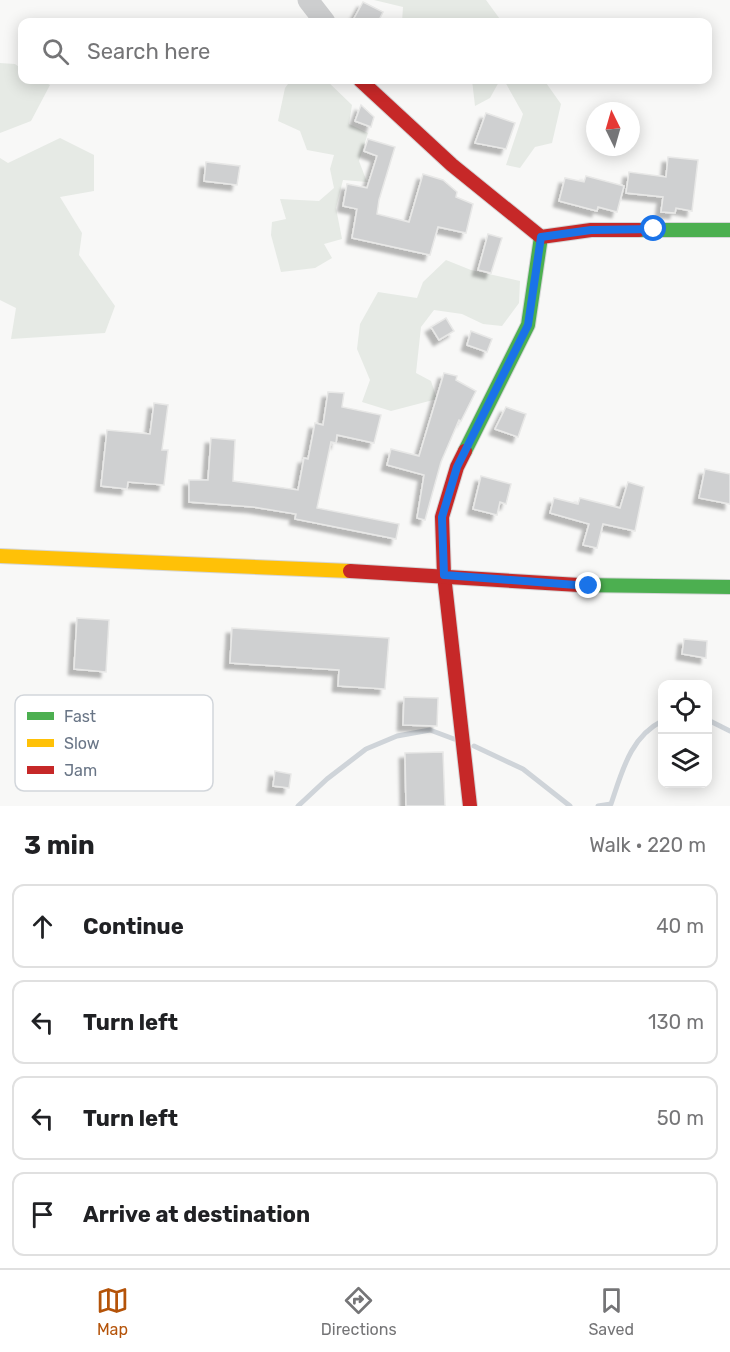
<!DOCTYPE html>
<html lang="en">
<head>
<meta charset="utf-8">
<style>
	body { margin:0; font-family:Rubik,sans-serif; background:#f2f2f2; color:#202124 }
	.controls { position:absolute; right:18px; bottom:18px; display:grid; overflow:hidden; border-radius:12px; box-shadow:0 3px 15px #0003 }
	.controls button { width:54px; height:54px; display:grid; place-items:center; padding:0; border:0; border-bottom:2px solid #e0e0e0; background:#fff; color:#202124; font:30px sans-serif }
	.compass { position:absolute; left:586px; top:102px; width:54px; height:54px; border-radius:50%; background:#fff; box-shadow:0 3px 15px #0003; rotate:355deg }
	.stop { position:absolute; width:18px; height:18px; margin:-14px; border:4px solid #1a73e8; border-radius:50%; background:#fff }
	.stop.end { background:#1a73e8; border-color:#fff; box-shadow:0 2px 6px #0008 }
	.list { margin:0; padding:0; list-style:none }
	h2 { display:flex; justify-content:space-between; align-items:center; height:78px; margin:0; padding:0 24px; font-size:26px }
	h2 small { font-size:20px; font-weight:400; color:#757577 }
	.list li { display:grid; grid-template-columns:39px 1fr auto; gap:18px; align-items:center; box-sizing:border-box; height:84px; margin:0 12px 12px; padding:0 12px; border:2px solid #e0e0e0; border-radius:12px }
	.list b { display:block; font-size:22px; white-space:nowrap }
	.list em { font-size:20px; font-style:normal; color:#757577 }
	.icon { flex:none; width:33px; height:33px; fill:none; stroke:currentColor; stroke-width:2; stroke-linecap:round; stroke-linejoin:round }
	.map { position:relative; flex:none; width:730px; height:806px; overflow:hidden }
	.search { position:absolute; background:#fff; box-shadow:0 3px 15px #0003; left:18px; right:18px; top:18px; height:66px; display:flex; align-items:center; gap:15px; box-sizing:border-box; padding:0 21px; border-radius:12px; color:#757577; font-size:22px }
	.sheet { height:462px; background:#fff }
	nav { display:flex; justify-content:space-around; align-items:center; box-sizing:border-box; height:84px; border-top:2px solid #e0e0e0; background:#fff; font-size:16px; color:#757577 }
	nav a { display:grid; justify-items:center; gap:3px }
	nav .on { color:#b45309 }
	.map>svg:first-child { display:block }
	.green { fill:#e6eae5 }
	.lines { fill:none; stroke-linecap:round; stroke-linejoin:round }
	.stream { stroke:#cfd4d9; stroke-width:5 }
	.building { fill:#cfd0d1; stroke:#e8e8e7; stroke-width:1.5; filter:url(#shadow) }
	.fast-casing { stroke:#d5d6d7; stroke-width:16 }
	.slow-casing { stroke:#d5d6d7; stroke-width:16 }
	.jam-casing { stroke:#d5d6d7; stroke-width:16 }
	.street { stroke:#cdcecf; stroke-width:21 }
	.fast { stroke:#4caf50; stroke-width:14 }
	.slow { stroke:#ffc107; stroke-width:14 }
	.jam { stroke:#c62828; stroke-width:14 }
	.route { stroke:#1a73e8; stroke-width:8 }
	.key { fill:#fff; stroke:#d2d6db; stroke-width:1.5 }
	.key-label { font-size:16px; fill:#697586 }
</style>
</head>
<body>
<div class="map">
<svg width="730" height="806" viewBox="0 0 730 806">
	<defs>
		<filter id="shadow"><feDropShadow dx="-5.5" dy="5.5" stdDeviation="1.5" flood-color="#0004"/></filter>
	</defs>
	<rect width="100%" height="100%" fill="#f8f8f7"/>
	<g class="green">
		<path d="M374,0H486L502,22H402L403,7Z"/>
		<path d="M0,63L15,64L22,69V80H40L50,85L31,121L0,133Z"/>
		<path d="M291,80H326L352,105L349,124L368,133L359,161L367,182L343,180L336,208L342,239L324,244L332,258L315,268L281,272L271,235L272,222L286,219L280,199L319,201L334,188L330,169L334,155L307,150L300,131L278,121L285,88Z"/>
		<path d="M472,80H500L490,98L475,106Z"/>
		<path d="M504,80H544L561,104L552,143L535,147L520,168L506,165L523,114Z"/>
		<path d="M60,138L94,155V191L60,197L82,233L79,255L115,306L105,333L11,339L16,308L0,300V158L8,163Z"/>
		<path d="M446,260L471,270L520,281L519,303L502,326L483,324L462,314L434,310L421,327L416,373L431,381L437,399L391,411L362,402L370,380L357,349L360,324L378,292L417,298L423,282Z"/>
	</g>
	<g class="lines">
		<g class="stream">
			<path d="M708,720L730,731"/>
			<path d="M474,746L523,769L570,806"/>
			<path d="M298,806L327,779L366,749L397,736L430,730L454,739"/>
			<path d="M598,806L611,804C622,772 630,737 662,721"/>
		</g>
	</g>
	<g class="building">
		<path d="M363,2L383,12L378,22H352Z"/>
		<path d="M361,105L374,117L371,127L355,121Z"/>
		<path d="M486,113L515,123L506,149L475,143Z"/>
		<path d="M368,139L395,147L379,200L377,214L409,222L423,174L443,180L457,192L456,197L473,204L466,233L438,227L430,255L352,238L357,209L343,206L347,184L367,188L377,156L364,151Z"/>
		<path d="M668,157L698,160L692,211L676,208L675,213L661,212L663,197L626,193L629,172L666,177Z"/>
		<path d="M206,162L240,166L237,185L204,181Z"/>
		<path d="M586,176L624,186L617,212L598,207L597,211L559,201L565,178L584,182Z"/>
		<path d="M488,234L502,238L491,273L478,270Z"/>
		<path d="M446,318L454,331L439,340L431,327Z"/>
		<path d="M471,331L492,339L487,352L467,345Z"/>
		<path d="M444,373L457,376L456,380L476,391L461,421L459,420L441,462L425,520L417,518L424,475L387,465L391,449L419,456Z"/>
		<path d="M328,392L344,393L342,407L381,415L374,443L337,435L336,443L331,442L317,508L399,524L396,539L295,519L296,514L253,507L189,502V480H208L211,438L235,440L233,481L298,490L304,458L308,459L315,423L323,425Z"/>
		<path d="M154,403L168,405L162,450H168L164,485L128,482L127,489L101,486L107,430L150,434Z"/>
		<path d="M506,407L526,414L518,437L495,429Z"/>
		<path d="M705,469L730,474V504L699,498Z"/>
		<path d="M481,476L511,484L506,504L500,502L497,515L473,509Z"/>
		<path d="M628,482L644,487L635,531L603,524L597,548L583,545L589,524L550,513L554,498L578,504L580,498L620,508Z"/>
		<path d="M77,618L109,620L106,672L74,669Z"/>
		<path d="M232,628L389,638L385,689L338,686L339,670L230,663Z"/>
		<path d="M684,639L707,641L706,658L682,654Z"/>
		<path d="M404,697L438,698L437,726L403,725Z"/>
		<path d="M443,752L445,806H406L405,753Z"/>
		<path d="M275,771L291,774L289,788L273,786Z"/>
	</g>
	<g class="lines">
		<g class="fast-casing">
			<g id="fast">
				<path d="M639,230H730"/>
				<path d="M465,451L528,325L541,237"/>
				<path d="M579,585L730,587"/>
			</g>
		</g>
		<g class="slow-casing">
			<path id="slow" d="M0,556L350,571"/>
		</g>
		<g class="jam-casing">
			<g id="jam">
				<path d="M360,80L452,165L541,237L591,230H639"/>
				<path d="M465,451L457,467L442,517L444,575L470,806"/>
				<path d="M350,571L579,585"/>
			</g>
		</g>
		<path class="street" d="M308,0L325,22"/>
		<use href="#fast" class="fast"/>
		<use href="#slow" class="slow"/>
		<use href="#jam" class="jam"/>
	</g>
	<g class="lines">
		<path class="route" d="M589,586L444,575L442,517L457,467L528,325L541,237L591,230L654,229"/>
	</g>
	<rect x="15" y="695" width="198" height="96" rx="9" class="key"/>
	<rect x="27" y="712" width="27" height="8" fill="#4caf50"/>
	<rect x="27" y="739" width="27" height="8" fill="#ffc107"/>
	<rect x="27" y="766" width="27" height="8" fill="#c62828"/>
	<g class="key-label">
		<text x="64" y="722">Fast</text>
		<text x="64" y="749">Slow</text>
		<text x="64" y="776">Jam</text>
	</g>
</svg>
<div class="controls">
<button><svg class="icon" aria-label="locate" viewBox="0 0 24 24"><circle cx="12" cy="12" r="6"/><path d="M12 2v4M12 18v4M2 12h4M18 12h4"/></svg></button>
<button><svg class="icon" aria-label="layers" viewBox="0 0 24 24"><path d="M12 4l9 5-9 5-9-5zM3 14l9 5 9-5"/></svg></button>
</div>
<svg class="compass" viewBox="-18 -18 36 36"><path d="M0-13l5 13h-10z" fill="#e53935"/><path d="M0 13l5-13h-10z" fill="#757577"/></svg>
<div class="stop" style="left:654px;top:229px"></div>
<div class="stop end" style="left:589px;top:586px"></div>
<div class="search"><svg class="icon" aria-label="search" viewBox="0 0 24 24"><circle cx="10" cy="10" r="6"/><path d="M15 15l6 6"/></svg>Search here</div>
</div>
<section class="sheet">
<h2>3 min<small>Walk · 220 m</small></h2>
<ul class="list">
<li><svg class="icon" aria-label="ahead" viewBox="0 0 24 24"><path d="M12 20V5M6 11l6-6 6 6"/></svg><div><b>Continue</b></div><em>40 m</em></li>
<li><svg class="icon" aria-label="left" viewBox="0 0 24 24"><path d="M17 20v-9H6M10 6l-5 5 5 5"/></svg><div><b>Turn left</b></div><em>130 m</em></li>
<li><svg class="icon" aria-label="left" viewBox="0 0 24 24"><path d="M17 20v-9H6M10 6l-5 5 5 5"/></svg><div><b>Turn left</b></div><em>50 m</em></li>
<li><svg class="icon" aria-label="arrive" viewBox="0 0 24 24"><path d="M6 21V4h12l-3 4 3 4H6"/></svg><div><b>Arrive at destination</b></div></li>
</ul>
</section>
<nav>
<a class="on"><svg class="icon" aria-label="map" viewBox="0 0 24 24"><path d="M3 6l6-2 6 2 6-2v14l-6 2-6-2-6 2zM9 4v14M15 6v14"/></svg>Map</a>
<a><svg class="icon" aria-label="directions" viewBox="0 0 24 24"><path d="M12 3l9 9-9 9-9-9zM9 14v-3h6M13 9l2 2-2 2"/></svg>Directions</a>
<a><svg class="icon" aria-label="saved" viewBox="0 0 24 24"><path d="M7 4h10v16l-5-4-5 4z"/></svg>Saved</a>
</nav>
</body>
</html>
